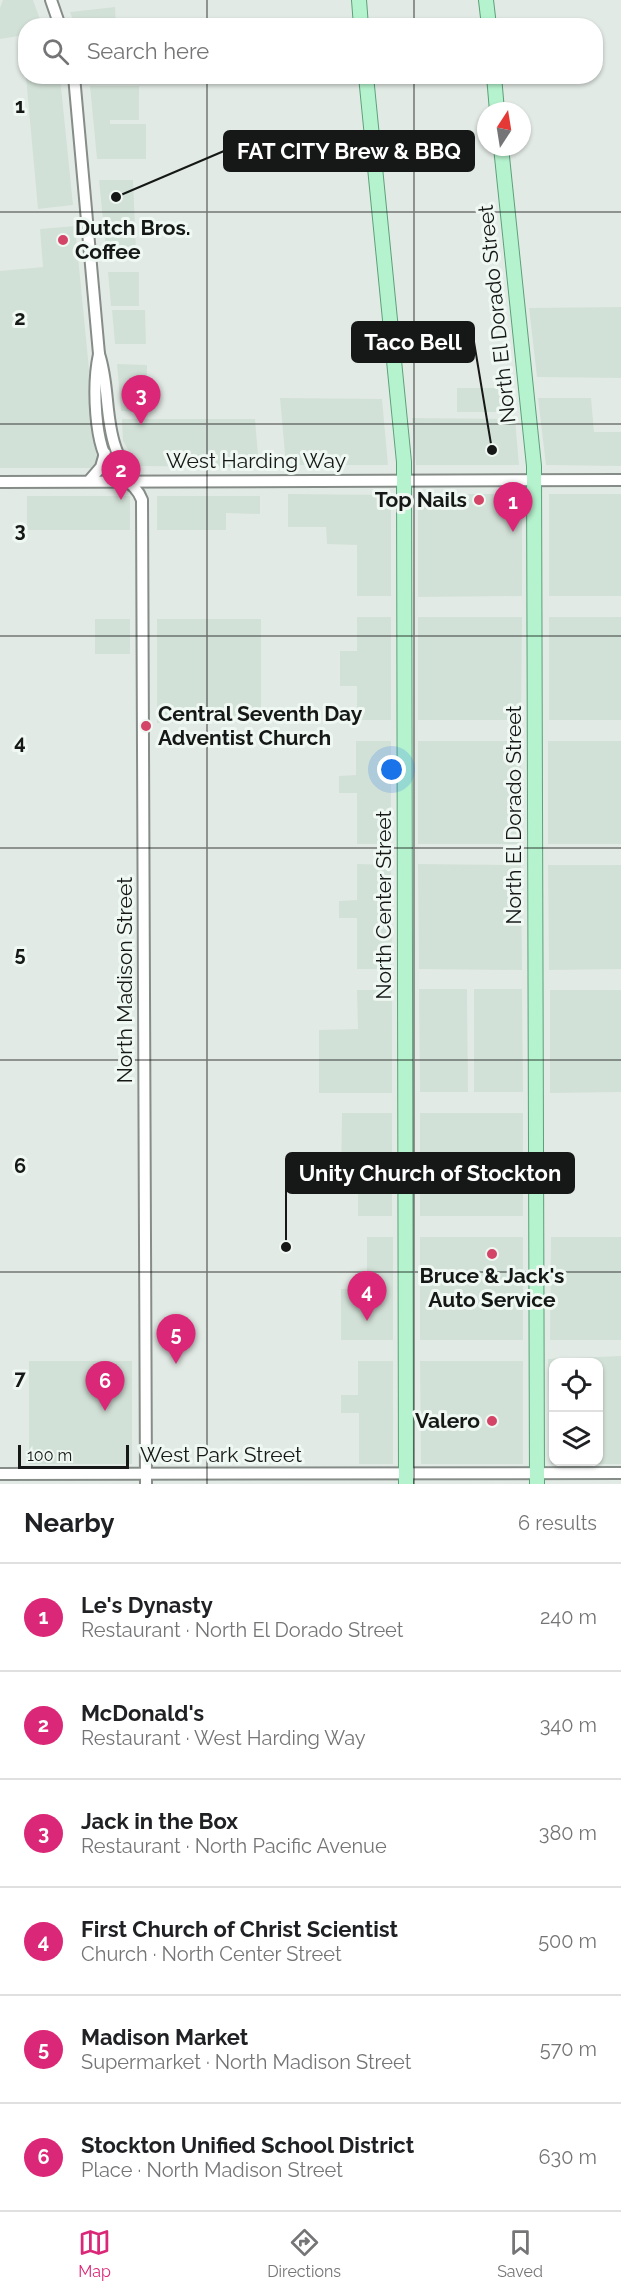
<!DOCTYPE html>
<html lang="en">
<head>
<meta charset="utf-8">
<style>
	body { margin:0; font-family:Raleway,sans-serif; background:#f6f6f6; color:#202124 }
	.controls { position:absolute; right:18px; bottom:18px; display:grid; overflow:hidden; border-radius:12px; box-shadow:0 2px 4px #0004 }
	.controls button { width:54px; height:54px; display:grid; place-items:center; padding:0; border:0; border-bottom:2px solid #e0e0e0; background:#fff; color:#202124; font:30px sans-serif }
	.compass { position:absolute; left:477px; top:102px; width:54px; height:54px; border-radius:50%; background:#fff; box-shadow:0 2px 4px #0004; rotate:12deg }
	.scale { position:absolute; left:18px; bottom:15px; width:111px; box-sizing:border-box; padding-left:6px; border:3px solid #151816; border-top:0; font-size:16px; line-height:21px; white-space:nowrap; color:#151816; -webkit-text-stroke:4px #eff8f2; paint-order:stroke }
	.you { position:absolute; left:392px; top:770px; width:21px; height:21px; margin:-15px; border:4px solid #fff; border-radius:50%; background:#1a73e8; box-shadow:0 0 0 9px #1a73e833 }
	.badge { display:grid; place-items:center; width:39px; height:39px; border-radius:50%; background:#db2777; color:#fff; font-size:20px; font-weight:700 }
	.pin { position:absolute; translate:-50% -50px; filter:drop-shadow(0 2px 3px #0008) }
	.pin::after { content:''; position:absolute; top:32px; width:21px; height:18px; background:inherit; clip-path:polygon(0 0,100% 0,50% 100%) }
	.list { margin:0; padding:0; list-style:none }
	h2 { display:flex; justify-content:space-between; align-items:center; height:78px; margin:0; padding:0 24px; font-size:26px }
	h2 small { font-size:20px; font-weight:400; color:#757577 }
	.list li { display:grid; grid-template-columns:39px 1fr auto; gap:18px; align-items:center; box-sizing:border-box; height:108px; padding:0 24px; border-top:2px solid #e0e0e0 }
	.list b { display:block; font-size:22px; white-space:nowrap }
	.list p { margin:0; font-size:20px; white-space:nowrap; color:#757577 }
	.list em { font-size:20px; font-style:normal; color:#757577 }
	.icon { flex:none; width:33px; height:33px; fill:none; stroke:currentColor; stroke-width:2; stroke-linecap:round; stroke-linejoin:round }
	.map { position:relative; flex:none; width:621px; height:1484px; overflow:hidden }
	.search { position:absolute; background:#fff; box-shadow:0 2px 4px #0004; left:18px; right:18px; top:18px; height:66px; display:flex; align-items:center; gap:15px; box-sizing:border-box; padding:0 21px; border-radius:24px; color:#757577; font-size:22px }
	.sheet { height:726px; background:#fff }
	nav { display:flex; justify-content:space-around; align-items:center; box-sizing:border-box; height:84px; border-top:2px solid #e0e0e0; background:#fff; font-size:16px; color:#757577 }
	nav a { display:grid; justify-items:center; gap:3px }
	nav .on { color:#db2777 }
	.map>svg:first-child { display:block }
	.built { fill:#d2e1d7; fill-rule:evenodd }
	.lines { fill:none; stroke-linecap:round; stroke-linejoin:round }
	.minor-casing { stroke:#868d88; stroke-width:14 }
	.major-casing { stroke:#5ca179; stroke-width:16 }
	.minor { stroke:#fff; stroke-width:10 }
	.major { stroke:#b5f3ce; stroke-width:14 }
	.grid { fill:none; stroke:#151816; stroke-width:1.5; stroke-opacity:0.55 }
	.poi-dot { fill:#d44467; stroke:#eff8f2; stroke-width:2 }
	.labels { text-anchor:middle; stroke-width:6; stroke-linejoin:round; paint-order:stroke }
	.poi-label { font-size:21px; font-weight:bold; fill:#151816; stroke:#eff8f2; text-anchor:start }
	.street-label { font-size:21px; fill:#151816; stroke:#eff8f2 }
	.grid-label { font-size:20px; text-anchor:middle; font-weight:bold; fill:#151816; stroke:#eff8f2; stroke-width:6; stroke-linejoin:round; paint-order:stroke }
	.leader { fill:none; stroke:#151816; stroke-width:2 }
	.callout-dot { fill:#151816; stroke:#eff8f2; stroke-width:2 }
	.callout { fill:#151816; stroke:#151816; stroke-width:2 }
	.callout-label { font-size:22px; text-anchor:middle; font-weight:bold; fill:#fff }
</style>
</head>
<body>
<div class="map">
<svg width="621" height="1484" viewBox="0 0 621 1484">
	<rect width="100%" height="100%" fill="#e2eae5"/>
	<g class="built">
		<path d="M3,0H33L42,25L26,26L25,35L0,39V8Z"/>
		<path d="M115,7L116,25H75L70,12Z"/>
		<path d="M26,77H60L73,205L38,209Z"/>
		<path d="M90,86H139V120H110V124H146V159H97Z"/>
		<path d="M99,180H133L136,251L106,250Z"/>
		<path d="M75,226L98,461L93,468H0V271L43,267L40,229Z"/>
		<path d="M108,272H139V306H111Z"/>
		<path d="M621,307V378L537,377L529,308Z"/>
		<path d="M112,310H145L146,344H115Z"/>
		<path d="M117,364L147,365V412L121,411Z"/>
		<path d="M457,388H512L514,412H457Z"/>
		<path d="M280,398L382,399L388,465H286Z"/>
		<path d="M538,398H591L594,432H621V466L546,465Z"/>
		<path d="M412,418L515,419L519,465H416Z"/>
		<path d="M122,419H255L259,467L138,466L123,441Z"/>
		<path d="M288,494L391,495V596H357V545L327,544L326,527H288Z"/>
		<path d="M418,494H522V596L418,597Z"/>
		<rect x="549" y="494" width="72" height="102"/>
		<rect x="27" y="496" width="103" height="34"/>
		<path d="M157,496H260V514L226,513V530H157Z"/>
		<path d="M357,617H391V720H357V686H340V651H357Z"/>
		<path d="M418,617H522L521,720H418Z"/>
		<rect x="549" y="617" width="72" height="103"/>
		<rect x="95" y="619" width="35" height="35"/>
		<path d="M157,619H261V722L157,723Z"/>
		<path d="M356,741H391V844H357V793H339V776L356,775Z"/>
		<rect x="418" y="741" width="103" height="103"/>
		<rect x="548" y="741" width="73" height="103"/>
		<path d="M357,864L391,865L392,969H357V918H339V901L357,900Z"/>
		<path d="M418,864L521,865L522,970L419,969Z"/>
		<path d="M548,865H621V969L549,970Z"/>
		<path d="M419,989H467L468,1092H420Z"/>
		<path d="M474,989H522L523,1092H474Z"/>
		<path d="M357,990H392V1093H319V1030L358,1029Z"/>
		<path d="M550,990H621V1092L550,1093Z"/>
		<path d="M342,1113H392V1216H358V1182H341Z"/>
		<rect x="420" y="1113" width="103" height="103"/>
		<path d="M367,1237H393V1340H341V1289L367,1288Z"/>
		<rect x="420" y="1237" width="103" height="103"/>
		<path d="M551,1237H621V1340H550Z"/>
		<path d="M621,1356V1464H551L548,1359ZM598,1362V1462H554V1362Z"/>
		<rect x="29" y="1361" width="103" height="103"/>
		<path d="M358,1361H393V1464H359V1413H341V1395H358Z"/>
		<path d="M420,1361H523V1464H421Z"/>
	</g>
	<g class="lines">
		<g class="minor-casing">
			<g id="minor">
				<path d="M51,0L60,26"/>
				<path d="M74,76L99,354C109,384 105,417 115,446C119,459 126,468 129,481"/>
				<path d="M99,354C93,382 93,447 113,469C124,481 136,484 142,500L146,1484"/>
				<path d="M89,481L101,467L105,453"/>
				<path d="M0,482L621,480"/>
				<path d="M0,1474L621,1473"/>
			</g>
		</g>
		<g class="major-casing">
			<g id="major">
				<path d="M359,0L361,26"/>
				<path d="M486,0L489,26"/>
				<path d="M366,76L404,462L406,1484"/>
				<path d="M494,76L497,111"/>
				<path d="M501,147L534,466L537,1484"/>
			</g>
		</g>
		<use href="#minor" class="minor"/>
		<use href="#major" class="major"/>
	</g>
	<path class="grid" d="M207,0V26M414,0V26M207,76V1484M414,76V1484M0,212H621M0,424H621M0,636H621M0,848H621M0,1060H621M0,1272H621"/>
	<g class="poi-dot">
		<circle cx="63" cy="240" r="6"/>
		<circle cx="479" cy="500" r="6"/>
		<circle cx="146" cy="726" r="6"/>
		<circle cx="492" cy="1254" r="6"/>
		<circle cx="492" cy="1421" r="6"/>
	</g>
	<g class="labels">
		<g class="poi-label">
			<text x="75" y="235">Dutch Bros.<tspan x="75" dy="24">Coffee</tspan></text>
			<text x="467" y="507" text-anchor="end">Top Nails</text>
			<text x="158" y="721">Central Seventh Day<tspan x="158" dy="24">Adventist Church</tspan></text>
			<text x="492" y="1283" text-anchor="middle">Bruce &amp; Jack's<tspan x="492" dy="24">Auto Service</tspan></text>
			<text x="480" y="1428" text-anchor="end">Valero</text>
		</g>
		<g class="street-label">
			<text transform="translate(497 314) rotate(-96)" y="7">North El Dorado Street</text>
			<text x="256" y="468">West Harding Way</text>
			<text transform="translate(514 815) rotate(-90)" y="7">North El Dorado Street</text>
			<text transform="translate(384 905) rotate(-90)" y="7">North Center Street</text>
			<text transform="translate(125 980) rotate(-90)" y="7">North Madison Street</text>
			<text x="221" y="1462">West Park Street</text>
		</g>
	</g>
	<g class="grid-label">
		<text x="20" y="113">1</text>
		<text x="20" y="325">2</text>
		<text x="20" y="537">3</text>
		<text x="20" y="749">4</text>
		<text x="20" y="961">5</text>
		<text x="20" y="1173">6</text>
		<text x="20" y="1385">7</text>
	</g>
	<path class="leader" d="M116 197L224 151M492 450L474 342M286 1247L286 1173"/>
	<g class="callout-dot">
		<circle cx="116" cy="197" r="6"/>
		<circle cx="492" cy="450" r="6"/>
		<circle cx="286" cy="1247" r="6"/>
	</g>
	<g class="callout">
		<rect x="224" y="131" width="250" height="40" rx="6"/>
		<rect x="352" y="322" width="122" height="40" rx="6"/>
		<rect x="286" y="1153" width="288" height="40" rx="6"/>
	</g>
	<g class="callout-label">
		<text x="349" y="159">FAT CITY Brew &amp; BBQ</text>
		<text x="413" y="350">Taco Bell</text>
		<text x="430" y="1181">Unity Church of Stockton</text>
	</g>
</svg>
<div class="controls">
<button><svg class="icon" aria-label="locate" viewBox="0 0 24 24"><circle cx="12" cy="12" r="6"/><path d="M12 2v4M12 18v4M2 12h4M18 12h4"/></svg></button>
<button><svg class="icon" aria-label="layers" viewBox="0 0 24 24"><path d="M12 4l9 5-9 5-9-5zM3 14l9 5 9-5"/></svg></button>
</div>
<svg class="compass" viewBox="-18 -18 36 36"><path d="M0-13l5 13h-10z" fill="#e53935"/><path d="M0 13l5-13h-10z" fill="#757577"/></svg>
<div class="scale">100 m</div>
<div class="you"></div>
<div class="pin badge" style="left:513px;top:532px">1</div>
<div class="pin badge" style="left:121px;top:500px">2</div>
<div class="pin badge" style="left:141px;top:425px">3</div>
<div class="pin badge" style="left:367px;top:1321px">4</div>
<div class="pin badge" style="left:176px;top:1364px">5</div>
<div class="pin badge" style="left:105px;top:1411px">6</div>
<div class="search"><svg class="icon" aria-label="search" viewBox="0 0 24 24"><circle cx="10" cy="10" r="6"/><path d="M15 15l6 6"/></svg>Search here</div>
</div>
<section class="sheet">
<h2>Nearby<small>6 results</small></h2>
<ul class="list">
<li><span class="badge">1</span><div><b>Le's Dynasty</b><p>Restaurant · North El Dorado Street</p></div><em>240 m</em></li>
<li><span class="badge">2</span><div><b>McDonald's</b><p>Restaurant · West Harding Way</p></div><em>340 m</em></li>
<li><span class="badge">3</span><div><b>Jack in the Box</b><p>Restaurant · North Pacific Avenue</p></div><em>380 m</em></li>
<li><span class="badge">4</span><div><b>First Church of Christ Scientist</b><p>Church · North Center Street</p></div><em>500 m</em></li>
<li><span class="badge">5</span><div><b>Madison Market</b><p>Supermarket · North Madison Street</p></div><em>570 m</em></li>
<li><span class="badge">6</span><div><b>Stockton Unified School District</b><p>Place · North Madison Street</p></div><em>630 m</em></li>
</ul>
</section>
<nav>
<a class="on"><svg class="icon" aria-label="map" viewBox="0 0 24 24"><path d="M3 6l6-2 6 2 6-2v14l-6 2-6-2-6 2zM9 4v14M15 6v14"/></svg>Map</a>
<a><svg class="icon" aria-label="directions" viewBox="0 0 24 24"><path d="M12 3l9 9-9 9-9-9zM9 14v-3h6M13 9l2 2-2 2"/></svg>Directions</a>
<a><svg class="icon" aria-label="saved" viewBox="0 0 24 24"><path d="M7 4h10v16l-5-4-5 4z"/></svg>Saved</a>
</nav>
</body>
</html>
